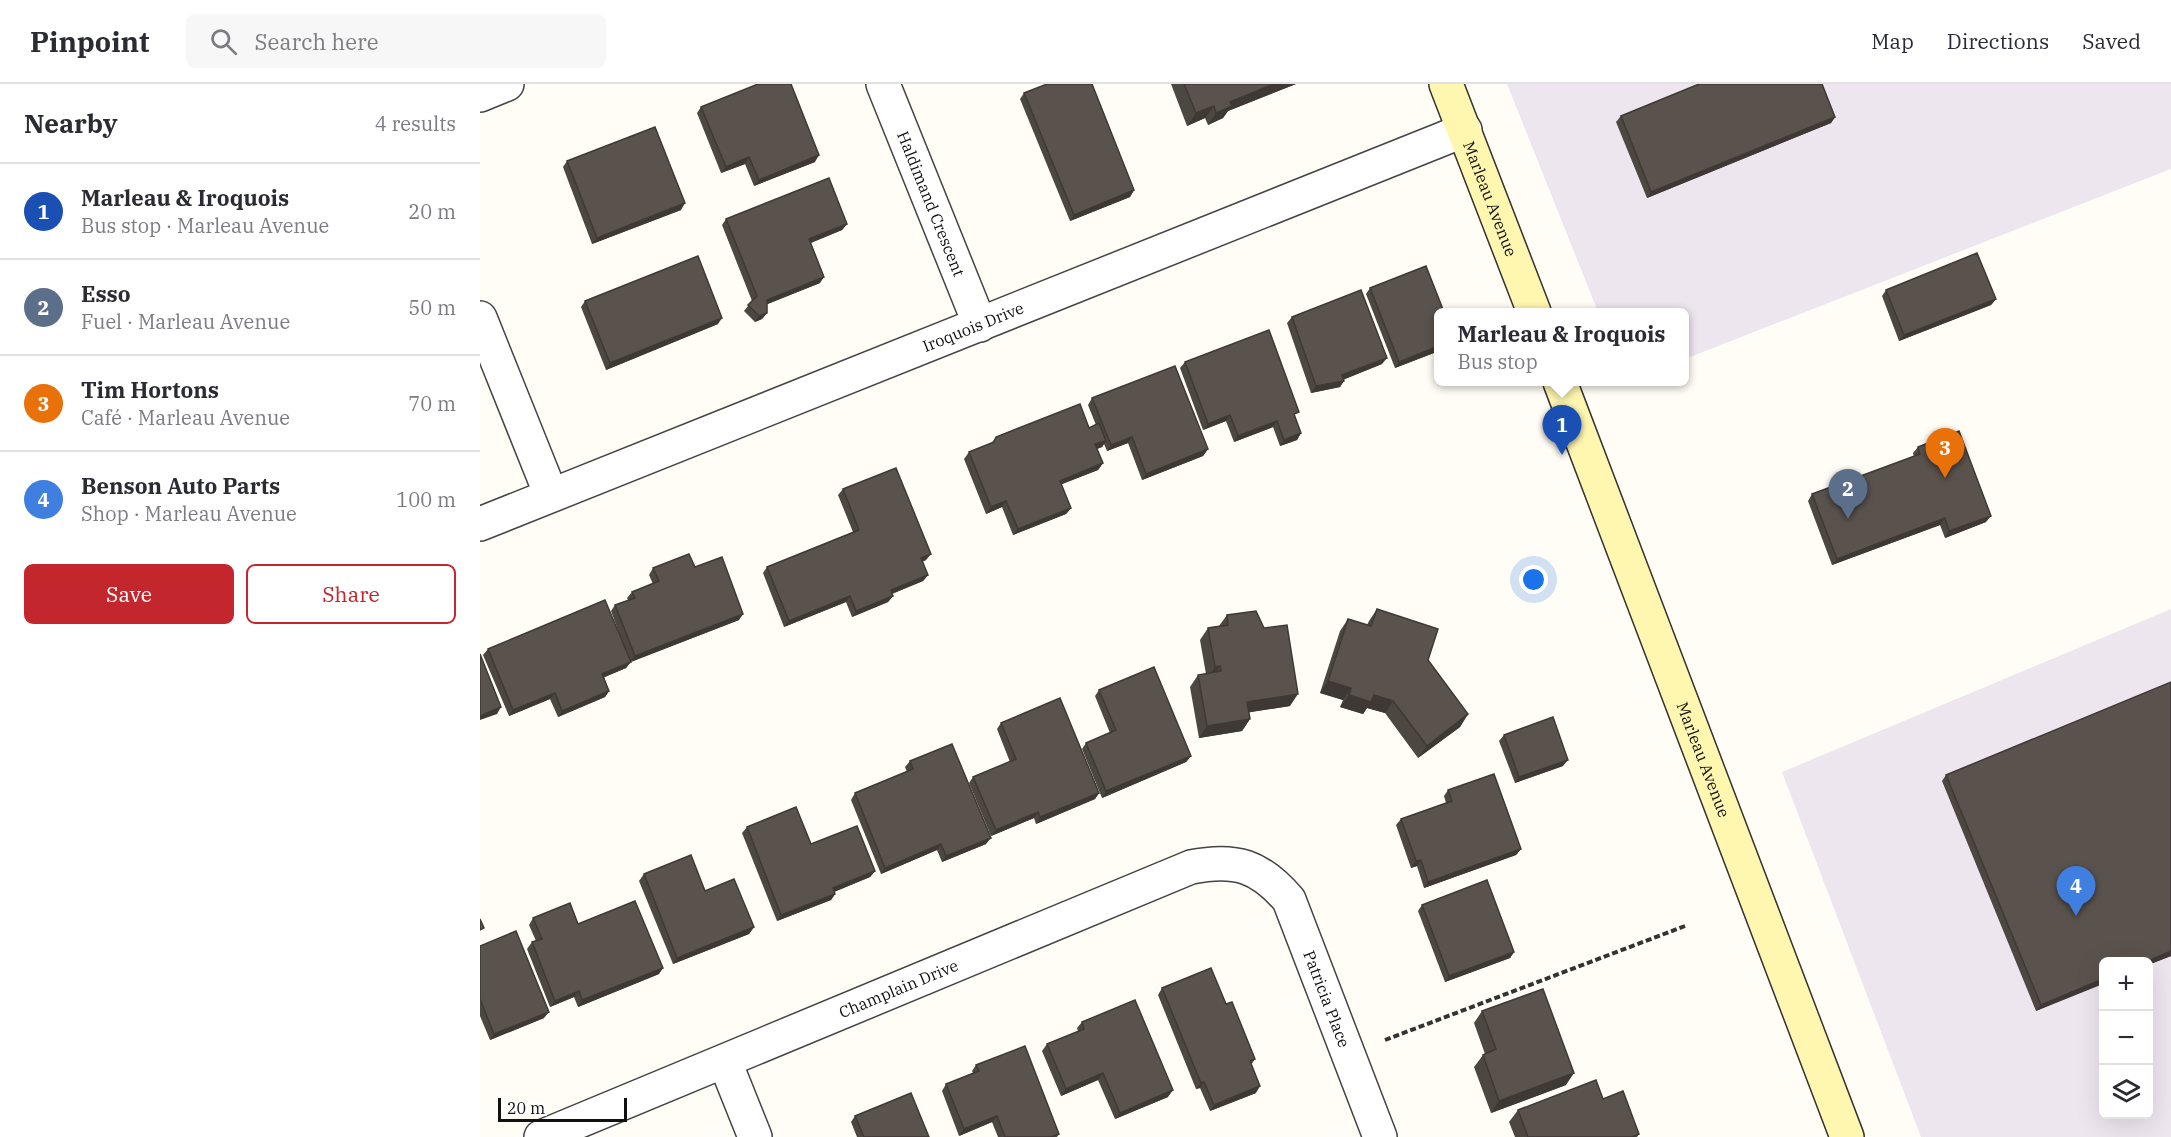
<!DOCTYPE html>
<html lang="en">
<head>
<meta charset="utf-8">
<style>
	body { margin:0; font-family:"IBM Plex Serif",serif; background:#f7f7f7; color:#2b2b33 }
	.controls { position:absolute; right:18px; bottom:18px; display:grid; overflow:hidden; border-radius:9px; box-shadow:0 6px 24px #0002 }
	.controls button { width:54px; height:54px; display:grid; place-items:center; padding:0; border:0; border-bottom:2px solid #e1e1e2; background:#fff; color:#2b2b33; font:30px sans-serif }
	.scale { position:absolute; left:18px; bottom:15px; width:129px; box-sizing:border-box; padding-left:6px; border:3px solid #111; border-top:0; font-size:16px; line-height:21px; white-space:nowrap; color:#111; -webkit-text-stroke:4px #fff; paint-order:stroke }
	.you { position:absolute; left:1054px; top:496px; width:21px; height:21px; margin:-15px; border:4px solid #fff; border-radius:50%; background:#1a73e8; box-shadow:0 0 0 9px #1a73e833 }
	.badge { display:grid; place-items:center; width:39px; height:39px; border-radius:50%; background:#c4262e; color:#fff; font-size:20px; font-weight:700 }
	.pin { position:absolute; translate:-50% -50px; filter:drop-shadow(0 2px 3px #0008) }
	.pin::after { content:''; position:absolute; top:32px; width:21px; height:18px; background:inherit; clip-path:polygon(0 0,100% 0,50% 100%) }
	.popup { position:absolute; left:954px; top:224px; width:255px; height:78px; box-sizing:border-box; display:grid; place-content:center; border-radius:9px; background:#fff; filter:drop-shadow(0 2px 4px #0005); font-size:20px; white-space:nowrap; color:#7c7c81 }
	.popup b { font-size:22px; color:#2b2b33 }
	.popup::after { content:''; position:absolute; left:50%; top:100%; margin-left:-12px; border:12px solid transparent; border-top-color:#fff }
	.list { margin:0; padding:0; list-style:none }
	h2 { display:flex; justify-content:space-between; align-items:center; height:78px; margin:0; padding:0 24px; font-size:26px }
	h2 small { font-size:20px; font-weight:400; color:#7c7c81 }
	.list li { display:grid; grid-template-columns:39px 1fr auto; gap:18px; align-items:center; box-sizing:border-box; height:96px; padding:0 24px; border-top:2px solid #e1e1e2 }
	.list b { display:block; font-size:22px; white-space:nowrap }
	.list p { margin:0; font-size:20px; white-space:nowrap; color:#7c7c81 }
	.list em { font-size:20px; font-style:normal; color:#7c7c81 }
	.actions { display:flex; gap:12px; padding:18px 24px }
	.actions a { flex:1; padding:14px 0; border:2px solid #c4262e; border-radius:9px; text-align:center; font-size:21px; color:#c4262e }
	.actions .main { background:#c4262e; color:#fff }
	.icon { flex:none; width:33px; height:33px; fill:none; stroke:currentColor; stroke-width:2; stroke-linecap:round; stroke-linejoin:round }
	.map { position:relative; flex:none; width:1691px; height:1053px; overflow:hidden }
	header { display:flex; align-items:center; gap:36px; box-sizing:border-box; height:84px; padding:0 30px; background:#fff; border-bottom:2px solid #e1e1e2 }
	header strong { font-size:28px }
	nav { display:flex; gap:33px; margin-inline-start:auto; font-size:21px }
	.search { width:420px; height:54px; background:#f7f7f7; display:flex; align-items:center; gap:15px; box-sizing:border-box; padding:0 21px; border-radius:9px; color:#7c7c81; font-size:22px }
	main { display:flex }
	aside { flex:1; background:#fff }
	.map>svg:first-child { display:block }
	.industrial { fill:#eee6ef; fill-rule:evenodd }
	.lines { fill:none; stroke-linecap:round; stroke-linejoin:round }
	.street-casing { stroke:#444; stroke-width:36 }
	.secondary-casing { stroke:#333; stroke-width:36 }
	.path { stroke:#333; stroke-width:4; stroke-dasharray:6 3; stroke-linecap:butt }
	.street { stroke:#fff; stroke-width:33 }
	.secondary { stroke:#fff6b0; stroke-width:33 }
	.wall { fill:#4d4742 }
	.shaded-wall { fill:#3f3936 }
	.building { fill:#5a524d; stroke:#3f3936; stroke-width:1.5 }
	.labels { text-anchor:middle; stroke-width:6; stroke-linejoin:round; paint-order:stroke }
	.street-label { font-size:16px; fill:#111; stroke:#fff }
</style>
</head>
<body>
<header>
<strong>Pinpoint</strong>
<div class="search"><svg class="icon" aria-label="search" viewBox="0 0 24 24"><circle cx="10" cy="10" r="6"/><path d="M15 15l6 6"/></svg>Search here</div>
<nav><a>Map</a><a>Directions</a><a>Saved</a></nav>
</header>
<main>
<aside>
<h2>Nearby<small>4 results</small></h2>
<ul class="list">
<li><span class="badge" style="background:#1a4fb4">1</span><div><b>Marleau &amp; Iroquois</b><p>Bus stop · Marleau Avenue</p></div><em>20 m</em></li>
<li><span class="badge" style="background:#5c6f8a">2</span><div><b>Esso</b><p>Fuel · Marleau Avenue</p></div><em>50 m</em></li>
<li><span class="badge" style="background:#e8710a">3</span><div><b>Tim Hortons</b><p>Café · Marleau Avenue</p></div><em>70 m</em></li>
<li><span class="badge" style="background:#3f7fe0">4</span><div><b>Benson Auto Parts</b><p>Shop · Marleau Avenue</p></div><em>100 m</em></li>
</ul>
<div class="actions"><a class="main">Save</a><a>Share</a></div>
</aside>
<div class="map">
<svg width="1691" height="1053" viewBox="0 0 1691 1053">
	<rect width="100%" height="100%" fill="#fffdf5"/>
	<g class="industrial">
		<path d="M1027,0H1691V85L1205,275V228H1118Z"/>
		<path d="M1691,525V1053H1441L1302,688ZM1624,878H1668V1030H1624Z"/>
	</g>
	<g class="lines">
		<g class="street-casing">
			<g id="street">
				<path id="s1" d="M403,0L500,241"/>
				<path d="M0,11L27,0"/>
				<path d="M0,234L71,411"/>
				<path id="s2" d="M0,440L985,46"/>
				<path d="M245,978L275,1053"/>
				<path id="s3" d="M61,1053L711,783C756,774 780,782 809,816L900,1053"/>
			</g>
		</g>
		<g class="secondary-casing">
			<g id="secondary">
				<path id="s4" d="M966,0L1054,228"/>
				<path id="s5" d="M1080,298L1367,1053"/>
			</g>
		</g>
		<path class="path" d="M905,956L1205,842"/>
		<use href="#street" class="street"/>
		<use href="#secondary" class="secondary"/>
	</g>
	<g class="wall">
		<path d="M691,0H816L748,27L743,34L728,41L725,34L707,42Z"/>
		<path d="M544,9L654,106L650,113L590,137L540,15Z"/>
		<path d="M221,23L335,78L274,102L265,80L241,89L217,29Z"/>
		<path d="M1141,32L1355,33L1351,39L1167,114L1136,38Z"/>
		<path d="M87,77L201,126L112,160L83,83Z"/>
		<path d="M246,135L367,140L362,146L331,159L340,199L287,220V229L282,235L275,238L264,227L272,217L242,141Z"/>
		<path d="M890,204L959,228V267L915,284L886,210Z"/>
		<path d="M1406,206L1516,215L1511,221L1419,257L1402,212Z"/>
		<path d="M105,217L238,240L126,286L101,223Z"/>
		<path d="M812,233L902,280L864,295L860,303L831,309L807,239Z"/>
		<path d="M705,278L821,349L817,356L800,362L793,343L754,358L746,337L723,346L700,284Z"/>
		<path d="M612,314L728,365L723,372L662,396L648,359L627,367L624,360L622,363L617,365L623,379L618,386L581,400L591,424L586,430L533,451L522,423L506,430L484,375L489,368L511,360L516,353L609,344L616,341L608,321Z"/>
		<path d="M1438,363L1506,438L1465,454L1460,441L1352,481L1328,417L1332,410L1434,373L1433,369Z"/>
		<path d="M363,405L446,476L442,478L448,491L443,497L412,510L413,512L408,518L372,533L366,518L304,543L283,489L287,483L373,448L358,411Z"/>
		<path d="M215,483L259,536L150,578L146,584L124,593L129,607L125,613L78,633L70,615L29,632L3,571L8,565L146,568L131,527L135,521L148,516L147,514L152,508L173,500L169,491L173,484Z"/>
		<path d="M897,525L948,576L988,630L980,643L938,674L905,629L887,624L883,630L860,623L863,616L840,609L860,547L868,535L887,541L889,537Z"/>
		<path d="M747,531L810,622L769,628L770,635L762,647L719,654L710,603L718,591L726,590L720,556L728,544L739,542Z"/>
		<path d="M619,606L711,672L706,678L622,714L602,665L606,659L630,649L615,612Z"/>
		<path d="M521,639L619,709L615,715L556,740L554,734L511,752L489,699L493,693L530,678L517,645Z"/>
		<path d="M1024,651L1083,682L1035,699L1019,657Z"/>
		<path d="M430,677L506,760L462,778L457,766L401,790L371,716L375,709L427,688L425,683Z"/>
		<path d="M1466,691L1691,872L1668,881V878L1556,927L1462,697Z"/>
		<path d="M968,706L1041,765L1036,771L944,804L937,782L931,784L916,741L921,735L966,719L964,712Z"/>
		<path d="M267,743L331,760L395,787L390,793L354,808L355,810L351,816L297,837L262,749Z"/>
		<path d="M164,790L225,807L274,843L269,850L193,880L159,797Z"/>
		<path d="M942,821L1034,868L1030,874L965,898L938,827Z"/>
		<path d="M53,834L98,840L179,890L98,923L94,913L70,923L47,865L52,858L56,857L49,841Z"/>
		<path d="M0,862L64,934L10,956L0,932Z"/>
		<path d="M682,904L746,920L775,975L771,981L776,1009L730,1027L720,1004L716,1005L678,911Z"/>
		<path d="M1002,927L1086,1001L1011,1029L994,983L1003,971L1005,970L994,939Z"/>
		<path d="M602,938L688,1013L635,1035L618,996L581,1012L562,967L567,960L598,947L597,944Z"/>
		<path d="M496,981L579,1050L577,1053H518L512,1038L479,1052L462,1007L466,1000L493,989L492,987Z"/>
		<path d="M1123,1015L1159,1050L1157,1053H1035L1029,1038L1038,1026Z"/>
		<path d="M375,1032L449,1053H377L371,1038Z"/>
	</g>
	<g class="shaded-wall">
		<path d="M794,0H816L748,27L743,34L728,41L736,29L750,18Z"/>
		<path d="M734,22L725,34L707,42L716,29Z"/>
		<path d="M1355,33L1351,39L1167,114L1171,108Z"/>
		<path d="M339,71L335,78L274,102L279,96Z"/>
		<path d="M269,73L265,80L241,89L246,83Z"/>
		<path d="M654,106L650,113L590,137L594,131Z"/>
		<path d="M205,119L201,126L112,160L117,154Z"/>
		<path d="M367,140L362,146L325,161L329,155Z"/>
		<path d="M344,193L340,199L283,222L287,216Z"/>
		<path d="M1516,215L1511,221L1419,257L1424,251Z"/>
		<path d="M287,229L282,235L275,238L279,232Z"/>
		<path d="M242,234L238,240L126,286L130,279Z"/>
		<path d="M959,262V267L915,284L919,278Z"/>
		<path d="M907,274L902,280L858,298L862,291Z"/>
		<path d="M864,297L860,303L831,309L836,302Z"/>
		<path d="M750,331L746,337L723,346L728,340Z"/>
		<path d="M797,337L793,343L754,358L758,352Z"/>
		<path d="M821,349L817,356L800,362L804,356Z"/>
		<path d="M652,353L648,359L627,367L631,361Z"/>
		<path d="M626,357L622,363L611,367L615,360Z"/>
		<path d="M728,365L723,372L662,396L666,390Z"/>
		<path d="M623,379L618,386L575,403L580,397Z"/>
		<path d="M526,417L522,423L506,430L511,423Z"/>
		<path d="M591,424L586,430L533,451L538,445Z"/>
		<path d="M1511,432L1506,438L1465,454L1469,447Z"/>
		<path d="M1465,434L1460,441L1352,481L1357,475Z"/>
		<path d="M451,470L446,476L436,480L441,474Z"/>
		<path d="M448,491L443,497L406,512L411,506Z"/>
		<path d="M370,512L366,518L304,543L309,537Z"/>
		<path d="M413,512L408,518L372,533L376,527Z"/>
		<path d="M263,530L259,536L151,578L155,572Z"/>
		<path d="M151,578L146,584L118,596L122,590Z"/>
		<path d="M740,582L732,594L727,595L735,583Z"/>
		<path d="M848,597L871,604L863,616L840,609Z"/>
		<path d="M129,607L125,613L78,633L82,627Z"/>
		<path d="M75,609L70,615L29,632L33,626Z"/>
		<path d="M818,610L810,622L759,630L767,618Z"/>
		<path d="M869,611H894L913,617L905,629L887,624L883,630L860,623Z"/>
		<path d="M21,623L17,630L0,636V632Z"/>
		<path d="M988,630L980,643L938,674L947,662Z"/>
		<path d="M770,635L762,647L719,654L727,642Z"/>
		<path d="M711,672L706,678L622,714L626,707Z"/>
		<path d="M1088,676L1083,682L1035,699L1039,693Z"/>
		<path d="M619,709L615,715L556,740L560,733Z"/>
		<path d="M558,728L554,734L511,752L516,746Z"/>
		<path d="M511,754L506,760L462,778L466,772Z"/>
		<path d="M461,760L457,766L401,790L405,784Z"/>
		<path d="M1041,765L1036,771L944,804L948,798Z"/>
		<path d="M941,776L937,782L931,784L936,777Z"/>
		<path d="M395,787L390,793L349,810L353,804Z"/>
		<path d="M355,810L351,816L297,837L301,831Z"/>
		<path d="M274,843L269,850L193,880L197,874Z"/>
		<path d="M1691,867V872L1668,881V878H1666Z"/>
		<path d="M1034,868L1030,874L965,898L969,892Z"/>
		<path d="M183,884L179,890L98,923L102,916Z"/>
		<path d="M1623,895V900L1556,927L1561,921Z"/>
		<path d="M99,907L94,913L70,923L75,917Z"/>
		<path d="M69,928L64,934L10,956L14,950Z"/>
		<path d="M623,989L618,996L581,1012L586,1005Z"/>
		<path d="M1094,989L1086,1001L1011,1029L1019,1017Z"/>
		<path d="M724,998L720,1004L716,1005L721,999Z"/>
		<path d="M780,1002L776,1009L730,1027L734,1021Z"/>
		<path d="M693,1006L688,1013L635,1035L640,1029Z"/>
		<path d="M517,1032L512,1038L479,1052L484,1045Z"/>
	</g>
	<g class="building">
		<path d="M278,0H311L339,71L279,96L269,73L246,83L221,23Z"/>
		<path d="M567,0H612L654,106L594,131L544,9Z"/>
		<path d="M704,0H794L750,18L752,22L736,29L734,22L716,29Z"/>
		<path d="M1219,0H1342L1355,33L1171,108L1141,32Z"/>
		<path d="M175,43L205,119L117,154L87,77Z"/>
		<path d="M349,94L367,140L329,155L344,193L287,216V229L279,232L268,221L277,212L246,135Z"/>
		<path d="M1497,169L1516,215L1424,251L1406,206Z"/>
		<path d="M218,172L242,234L130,279L105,217Z"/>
		<path d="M946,182L964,228H959V262L919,278L890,204Z"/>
		<path d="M881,206L907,274L862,291L864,297L836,302L812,233Z"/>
		<path d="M789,246L819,328L814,330L821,349L804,356L797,337L758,352L750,331L728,340L705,278Z"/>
		<path d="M695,282L728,365L666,390L652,353L631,361L612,314Z"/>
		<path d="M600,320L609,344L619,339L626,357L615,360L623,379L580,397L591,424L538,445L526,417L511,423L489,368L514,358L516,353Z"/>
		<path d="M1479,347L1511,432L1469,447L1465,434L1357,475L1332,410L1440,370L1438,363Z"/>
		<path d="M416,384L451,470L441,474L448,491L411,506L413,512L376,527L370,512L309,537L287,483L379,446L363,405Z"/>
		<path d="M209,470L215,483L242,473L263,530L155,572L135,521L155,514L152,508L179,497L173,484Z"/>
		<path d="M125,516L151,578L122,590L129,607L82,627L75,609L33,626L8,565Z"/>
		<path d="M897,525L958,545L948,576L988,630L947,662L913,617L894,611L891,618L869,611L871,604L848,597L868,535L891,542Z"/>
		<path d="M776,527L784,544L807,541L818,610L767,618L770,635L727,642L718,591L741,587L740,582L735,583L728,544L748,541L747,531Z"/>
		<path d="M0,570L21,623L0,632Z"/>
		<path d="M674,583L711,672L626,707L606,659L636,646L619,606Z"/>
		<path d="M1691,598V867L1666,878H1623V895L1561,921L1466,691Z"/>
		<path d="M580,614L619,709L560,733L558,728L516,746L493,693L536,675L521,639Z"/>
		<path d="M1073,633L1088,676L1039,693L1024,651Z"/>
		<path d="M472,660L511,754L466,772L461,760L405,784L375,709L433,685L430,677Z"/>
		<path d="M1014,690L1041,765L948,798L941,776L936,777L921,735L972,717L968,706Z"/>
		<path d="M316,723L331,760L377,742L395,787L353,804L355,810L301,831L267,743Z"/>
		<path d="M211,771L225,807L254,795L274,843L197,874L164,790Z"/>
		<path d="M1007,796L1034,868L969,892L942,821Z"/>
		<path d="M155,817L183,884L102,916L99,907L75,917L52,858L62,855L53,834L90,819L98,840Z"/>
		<path d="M0,835L4,844L0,846Z"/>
		<path d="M36,847L69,928L14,950L0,915V862Z"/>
		<path d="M731,884L746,920L752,918L775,975L770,977L780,1002L734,1021L724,998L721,999L682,904Z"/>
		<path d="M1063,905L1094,989L1019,1017L1003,971L1016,965L1002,927Z"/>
		<path d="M655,916L693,1006L640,1029L623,989L586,1005L567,960L604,945L602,938Z"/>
		<path d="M545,962L579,1050L571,1053H525L517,1032L484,1045L466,1000L499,987L496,981Z"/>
		<path d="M1116,996L1123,1015L1143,1007L1159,1050L1152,1053H1048L1038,1026Z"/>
		<path d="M431,1009L449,1053H384L375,1032Z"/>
	</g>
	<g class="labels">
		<g class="street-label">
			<text dy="6" stroke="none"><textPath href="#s4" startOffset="123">Marleau Avenue</textPath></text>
			<text dy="6" stroke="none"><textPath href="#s1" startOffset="129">Haldimand Crescent</textPath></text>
			<text dy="6" stroke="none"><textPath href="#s2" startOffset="531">Iroquois Drive</textPath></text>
			<text dy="6" stroke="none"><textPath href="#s5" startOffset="404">Marleau Avenue</textPath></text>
			<text dy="6" stroke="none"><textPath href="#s3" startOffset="387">Champlain Drive</textPath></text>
			<text dy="6" stroke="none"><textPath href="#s3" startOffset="920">Patricia Place</textPath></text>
		</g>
	</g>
</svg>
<div class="controls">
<button>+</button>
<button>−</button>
<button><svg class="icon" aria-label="layers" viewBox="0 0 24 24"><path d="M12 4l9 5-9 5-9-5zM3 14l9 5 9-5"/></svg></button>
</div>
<div class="scale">20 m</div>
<div class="you"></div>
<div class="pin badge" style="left:1082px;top:371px;background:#1a4fb4">1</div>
<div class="popup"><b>Marleau &amp; Iroquois</b>Bus stop</div>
<div class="pin badge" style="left:1368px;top:435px;background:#5c6f8a">2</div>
<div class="pin badge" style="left:1465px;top:394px;background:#e8710a">3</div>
<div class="pin badge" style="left:1596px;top:832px;background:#3f7fe0">4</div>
</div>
</main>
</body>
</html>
